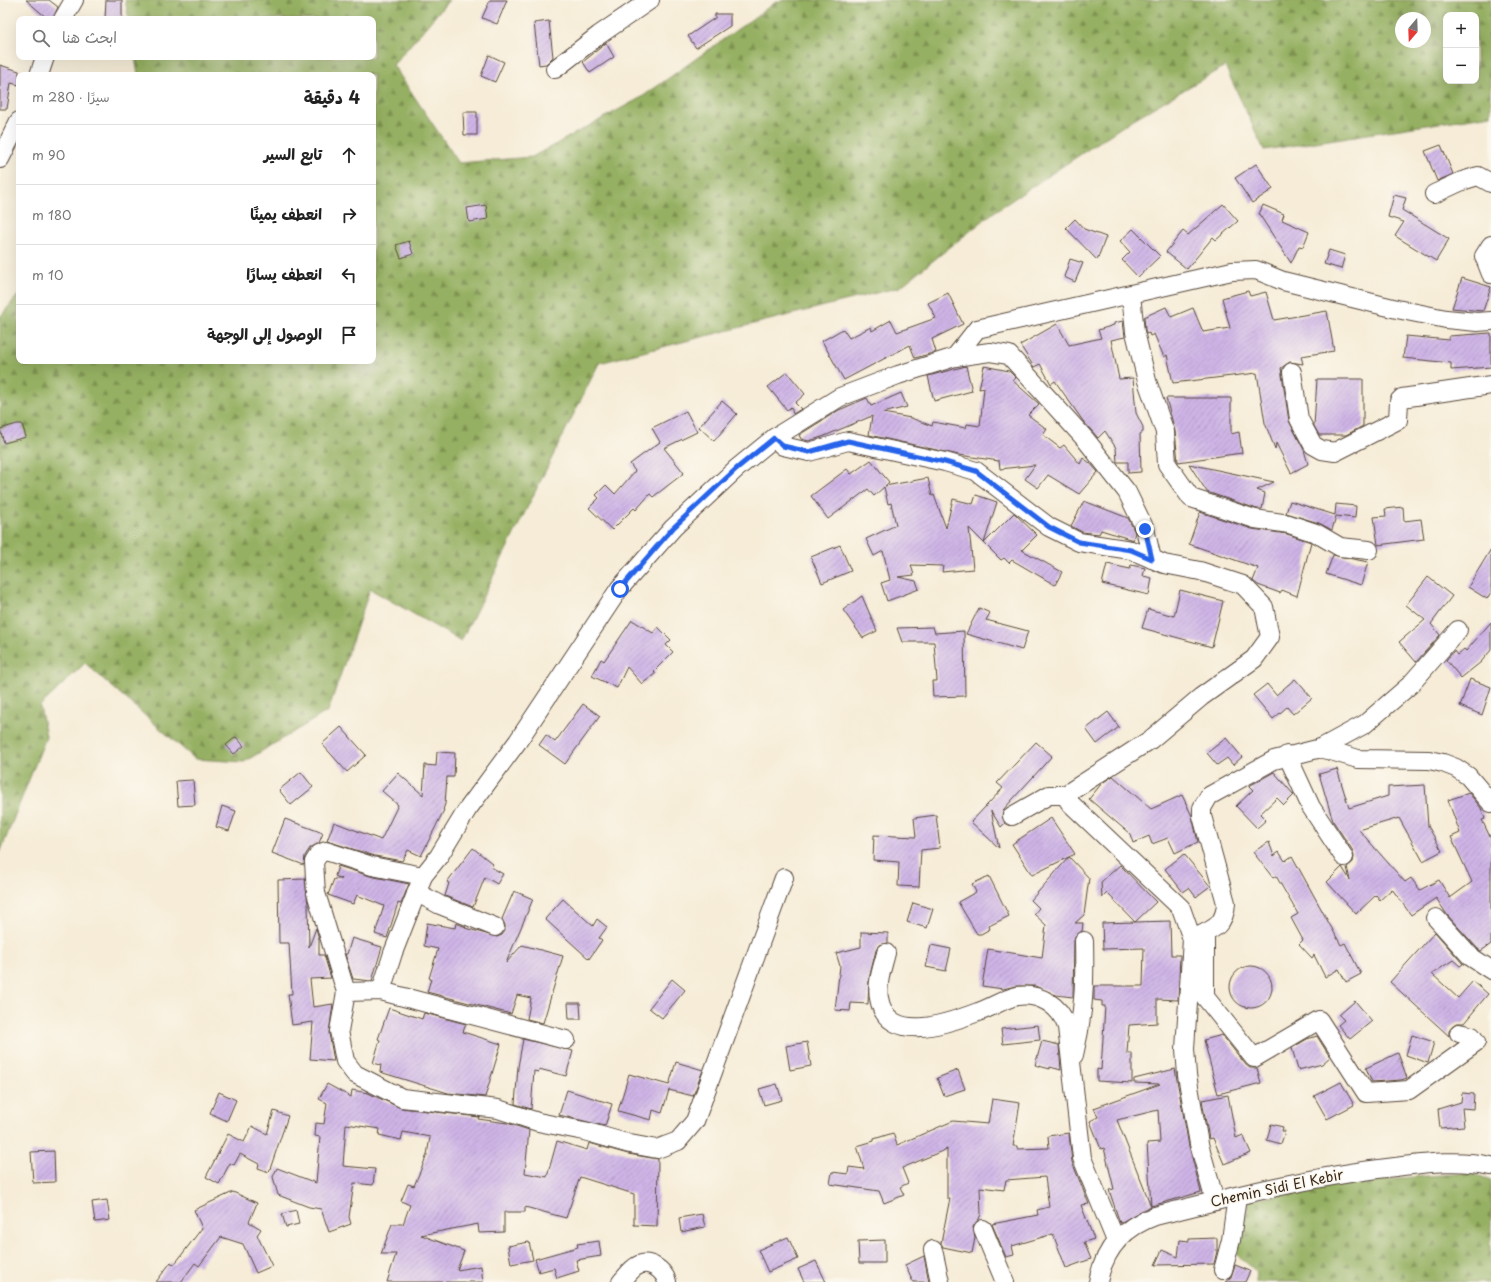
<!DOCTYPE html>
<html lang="ar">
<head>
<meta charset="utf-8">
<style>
	body { margin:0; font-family:"Playpen Sans","Playpen Sans Arabic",sans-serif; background:#f2f2f2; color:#222; direction:rtl }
	.controls { position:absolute; right:12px; top:12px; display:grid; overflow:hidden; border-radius:8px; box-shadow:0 4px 16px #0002 }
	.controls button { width:36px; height:36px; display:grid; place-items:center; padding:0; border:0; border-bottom:1px solid #e0e0e0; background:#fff; color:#222; font:20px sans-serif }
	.compass { position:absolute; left:1395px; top:12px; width:36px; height:36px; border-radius:50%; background:#fff; box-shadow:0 4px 16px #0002; rotate:199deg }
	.stop { position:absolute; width:12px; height:12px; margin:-9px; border:3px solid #2563eb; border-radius:50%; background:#fff }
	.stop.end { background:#2563eb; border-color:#fff; box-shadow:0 1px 4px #0008 }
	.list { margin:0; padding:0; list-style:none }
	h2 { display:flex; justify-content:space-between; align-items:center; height:52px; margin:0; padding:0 16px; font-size:17px }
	h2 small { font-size:13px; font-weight:400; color:#767676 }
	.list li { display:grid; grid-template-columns:26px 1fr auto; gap:12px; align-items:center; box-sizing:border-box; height:60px; padding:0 16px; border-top:1px solid #e0e0e0 }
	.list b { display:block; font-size:15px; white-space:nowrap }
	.list em { font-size:13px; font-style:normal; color:#767676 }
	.icon { flex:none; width:22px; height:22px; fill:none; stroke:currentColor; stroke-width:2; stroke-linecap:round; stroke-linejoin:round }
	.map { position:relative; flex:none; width:1491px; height:1282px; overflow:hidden; direction:ltr }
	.search { position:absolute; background:#fff; box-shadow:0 4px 16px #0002; left:16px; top:16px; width:360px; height:44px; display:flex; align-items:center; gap:10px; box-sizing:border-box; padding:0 14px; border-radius:8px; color:#767676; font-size:15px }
	.panel { position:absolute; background:#fff; box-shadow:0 4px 16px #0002; left:16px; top:72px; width:360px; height:292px; border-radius:8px; direction:rtl }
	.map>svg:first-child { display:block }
	.forest { fill:url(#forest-firs); stroke:#686d40; fill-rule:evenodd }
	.building { fill:url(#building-hatch); fill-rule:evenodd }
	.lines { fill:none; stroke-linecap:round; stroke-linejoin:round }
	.minor-casing { stroke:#57473a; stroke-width:20 }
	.minor { stroke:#fff; stroke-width:18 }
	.route { stroke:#2563eb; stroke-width:5 }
	.labels { text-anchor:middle; stroke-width:3; stroke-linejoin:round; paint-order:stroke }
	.street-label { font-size:14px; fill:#3b2a1e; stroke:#fbf7ec }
</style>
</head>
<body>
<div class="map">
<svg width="1491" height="1282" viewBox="0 0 1491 1282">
	<defs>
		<pattern id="forest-firs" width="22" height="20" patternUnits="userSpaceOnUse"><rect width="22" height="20" fill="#95b062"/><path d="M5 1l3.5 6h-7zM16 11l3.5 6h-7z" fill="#7b8f50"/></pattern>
		<pattern id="building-hatch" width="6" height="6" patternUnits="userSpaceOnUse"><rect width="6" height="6" fill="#cfb5e7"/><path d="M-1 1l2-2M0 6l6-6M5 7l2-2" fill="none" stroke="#a993bb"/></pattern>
	</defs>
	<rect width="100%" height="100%" fill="#fbf7ec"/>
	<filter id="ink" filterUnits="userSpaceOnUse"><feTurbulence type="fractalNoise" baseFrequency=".025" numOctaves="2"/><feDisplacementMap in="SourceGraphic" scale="8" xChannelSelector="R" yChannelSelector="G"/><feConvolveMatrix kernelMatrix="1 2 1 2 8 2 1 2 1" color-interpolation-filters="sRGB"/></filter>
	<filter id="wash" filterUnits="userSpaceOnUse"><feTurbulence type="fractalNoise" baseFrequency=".012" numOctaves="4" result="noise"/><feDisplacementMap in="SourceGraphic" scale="16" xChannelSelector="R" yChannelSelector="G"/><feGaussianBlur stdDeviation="0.9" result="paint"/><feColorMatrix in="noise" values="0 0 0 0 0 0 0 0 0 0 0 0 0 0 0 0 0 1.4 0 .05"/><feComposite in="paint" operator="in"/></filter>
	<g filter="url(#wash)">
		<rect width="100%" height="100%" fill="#f6ecd7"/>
		<g class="forest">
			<path d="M125,0H449L393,65L459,163L532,157L642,97L776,2L784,0H1491V115L1264,150L1225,66L1132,120L994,212L900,287L599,363L461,641L370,589L328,711L244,762L195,759L85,663L40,706L46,737L0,853V317L19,294V361H373V75H138L135,57H373V19H129ZM1446,15H1476V81H1446ZM1401,18H1425V42H1401Z"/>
			<path d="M1471,1173L1491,1180V1282H1255L1256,1271L1236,1254L1250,1200L1341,1182Z"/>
		</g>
		<g id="blocks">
			<g class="building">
				<path d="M26,0H49L58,7L53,19H48Z"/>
				<path d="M106,0H122V19H105Z"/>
				<path d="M490,0H507L497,24L482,18Z"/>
				<path d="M715,14H730V26L696,48L688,36L715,18Z"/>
				<path d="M549,21L553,57L546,64L539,65L534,23Z"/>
				<path d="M606,43L614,57L590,73L583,62Z"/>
				<path d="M489,55L504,62L495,82L481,76Z"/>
				<path d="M0,65L19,71V85L11,83L7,109H0Z"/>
				<path d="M463,112H477V135H464Z"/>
				<path d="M1441,145L1453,174L1437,181L1425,151Z"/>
				<path d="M1256,164L1273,189L1252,203L1235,178Z"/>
				<path d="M1394,195L1406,198L1402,210L1449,239L1436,261L1395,236L1404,222L1388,217Z"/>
				<path d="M1223,204L1238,221L1216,240L1213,237L1187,269L1166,252L1183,231L1188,235Z"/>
				<path d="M486,205L488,219L469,222L467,208Z"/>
				<path d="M1263,205L1284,214L1282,220L1309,232L1303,247L1299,246L1291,263L1259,214Z"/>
				<path d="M1075,219L1084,229L1106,237L1097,260L1066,228Z"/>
				<path d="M1133,229L1160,256L1138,277L1122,260L1130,252L1120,241Z"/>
				<path d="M409,241L413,254L401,258L396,245Z"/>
				<path d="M1329,250L1345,255L1341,269L1324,264Z"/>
				<path d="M1070,259L1083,263L1075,282L1064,277Z"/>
				<path d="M1462,278L1491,287L1483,311L1452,308Z"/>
				<path d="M1248,291L1250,296L1266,292L1274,320L1327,311L1334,351L1301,356L1303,364L1290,362L1281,368L1289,421L1304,450L1308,464L1291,473L1276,443L1275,449L1265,423L1257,373L1173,383L1167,355L1164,357L1154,334L1150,336L1149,333L1146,334L1145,330L1144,317L1166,307L1171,317L1193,308L1203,332L1230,328L1222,298Z"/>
				<path d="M948,293L963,324L932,339L936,352L915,358L910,345L844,380L822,341L843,329L849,338L871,327L872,331L891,320L897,332L936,318L928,303Z"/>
				<path d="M1123,321L1125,337L1111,340L1119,379L1133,378L1136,413L1143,427V432L1140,434L1141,472L1128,473V462H1117L1116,448L1105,431L1098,438L1083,421L1055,381L1051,384L1040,364L1034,367L1020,345L1057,324L1069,345L1101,338L1098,330L1114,325V323Z"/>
				<path d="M1491,333V367L1451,370V363L1403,358L1406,336L1449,340V336Z"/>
				<path d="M966,366L972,391L934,401L928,376Z"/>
				<path d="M984,366L1009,371L1016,378L1012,380L1039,404L1028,415L1047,429L1043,435L1060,448L1064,445L1080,464L1083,458L1090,463L1098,472L1079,494L1048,475L1038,488L1025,479L1035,465L1000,469L999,461L959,455L869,435L872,416L822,437L809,441L801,439L799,435L839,410L867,398L871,406L901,393L907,407L883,413L911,418L932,426L933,422L966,428L967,424L980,426L984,388L979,389Z"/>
				<path d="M787,372L805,394L795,403L801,409L793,414L791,407L787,410L768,387Z"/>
				<path d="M1317,379H1363V426L1346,435H1319L1314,426Z"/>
				<path d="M1166,398H1231V434L1239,432L1242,453L1178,462L1175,431Z"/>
				<path d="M722,401L737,414L714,441L699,427Z"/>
				<path d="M686,411L697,432L664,448L684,473L653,497L650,494L636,510L634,508L612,530L589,508L599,498L596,495L606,485L615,494L635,471L630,464L660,442L652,428Z"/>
				<path d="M17,424H22L26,437L4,443L0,429Z"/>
				<path d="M871,460L889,482L885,486L928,478L932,496L934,495L946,528L953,499L973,504L976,495L997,502L984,543L969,528L973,569L942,572L943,566L911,565L914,575L898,577L916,581L919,589L887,601L881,583L890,580L883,551L874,556L866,539L896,525L891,503L888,504L884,487L874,496L868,489L828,519L811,496L847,469L851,474Z"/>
				<path d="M1189,464L1274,482L1257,490L1265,493L1262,509H1257L1207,492Z"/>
				<path d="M1084,501L1128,518L1135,532L1133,540L1101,530L1099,534L1082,532L1071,526Z"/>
				<path d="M1290,501L1335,515L1336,504L1356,506L1355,518L1336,516L1332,530L1319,523L1286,513Z"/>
				<path d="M1403,507L1404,521L1421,519L1424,539L1378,545L1374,517L1386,516L1385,509Z"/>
				<path d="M1200,512L1252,529L1287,534L1311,542L1297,596L1282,590L1280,593L1258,585L1253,581L1258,568L1189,544Z"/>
				<path d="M1014,513L1037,535L1022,550L1062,572L1055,585L1012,560L1009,563L1004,558L1001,560L984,543Z"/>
				<path d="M840,545L851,571L822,583L811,557Z"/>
				<path d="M1491,549V592L1487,599L1468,587Z"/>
				<path d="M1333,555L1368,562L1361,585L1326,574Z"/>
				<path d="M1107,564L1130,569L1131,565L1145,568L1143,576L1152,578L1149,595L1102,584Z"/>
				<path d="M1428,577L1452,596L1431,624L1440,635L1416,662L1399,642L1425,620L1406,605Z"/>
				<path d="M1180,590L1223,601L1212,647L1142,628L1148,609L1174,616Z"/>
				<path d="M862,596L877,631L863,638L843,610Z"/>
				<path d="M979,608L990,613L986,620L1028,631L1022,650L966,634Z"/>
				<path d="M632,620L653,633L658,627L671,640L666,645L673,652L654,671L656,673L642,684L627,667L617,688L592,676L601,659L604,661Z"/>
				<path d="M1491,622V650L1481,662L1461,678L1446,660L1454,651L1457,655L1464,649L1466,651Z"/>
				<path d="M933,627L935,633L964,631L965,696L933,697L932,681H937L934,642H902L897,628Z"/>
				<path d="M1295,679L1312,698L1293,714L1287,707L1273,719L1253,695L1267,684L1276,695Z"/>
				<path d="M1470,679L1491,687L1482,715L1460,706Z"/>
				<path d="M583,704L600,716L565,764L539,745L546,735L555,742Z"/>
				<path d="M1108,712L1119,727L1097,744L1086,729Z"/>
				<path d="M341,727L366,755L347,772L322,744Z"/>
				<path d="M236,737L244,746L234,754L226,745Z"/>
				<path d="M1226,738L1242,757L1233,765L1227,758L1217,765L1207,753Z"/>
				<path d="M1036,742L1052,756L1003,810L1002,816L1005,823L1001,827L991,811L999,848L971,822L1003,788L997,783Z"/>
				<path d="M437,752L455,753L454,777H447L445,804L443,810H444L421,856L408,850L402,861L375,856L327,841L334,822L381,840L398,805L382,791L398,773L423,795L425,765L436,766Z"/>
				<path d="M1337,769L1349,808L1388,796V787L1425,785L1428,826L1442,851L1423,861L1399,818L1359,830L1405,882L1411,878L1420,890L1439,880L1450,898L1472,882L1451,837L1460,833L1448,800L1469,793L1481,808L1485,819L1482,820L1491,839V944L1481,951L1478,949L1448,916L1436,898L1411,915L1392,889L1380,900L1376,895L1356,914L1327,882L1342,867L1350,880L1347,867L1353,862L1354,857L1353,851L1333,821L1319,774Z"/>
				<path d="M301,772L313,787L291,805L279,790Z"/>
				<path d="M1274,772L1294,795L1284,805L1277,798L1260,814L1266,820L1257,828L1236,806L1253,790L1249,786Z"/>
				<path d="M1113,776L1151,809L1182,795L1192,816L1198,842L1175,853L1168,838L1152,844L1149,836L1133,843L1130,834L1089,799L1102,783Z"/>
				<path d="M193,780L195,805L178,806L176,781Z"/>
				<path d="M222,806L236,811L229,831L216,827Z"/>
				<path d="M936,815L940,848L921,850L919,887L898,886L899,862L873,860L874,835L916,837L914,818Z"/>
				<path d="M1051,818L1075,854L1032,875L1012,844Z"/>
				<path d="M285,819L323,833L319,843L310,848L305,856L304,865L272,853Z"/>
				<path d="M1269,842L1274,856L1279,852L1285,861L1292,856L1341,945L1345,943L1361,974L1346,982L1339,969L1325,977L1314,955L1312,958L1299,944L1303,940L1291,918L1298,914L1276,876L1273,878L1253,852Z"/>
				<path d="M473,848L493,864L491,867L503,874L497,884L485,877L473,907L445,896L449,883L447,882Z"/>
				<path d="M1184,854L1210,886L1196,897L1189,888L1183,892L1165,869Z"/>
				<path d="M1069,857L1089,878L1084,915L1075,923H1083L1082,931L1075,936L1074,941L1073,997L1056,995L1035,986H1016L1003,989L982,986L988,949L1042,958L1046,925L1034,914L1039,908L1031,900Z"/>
				<path d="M1120,865L1156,902L1135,922L1107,893L1102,898L1101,882Z"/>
				<path d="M338,866L370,876L409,884L401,904L398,903L387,938L375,934L384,906L357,895L353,904L328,895L334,879H342L335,876Z"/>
				<path d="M989,876L1009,916L989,926L990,929L981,934H977L958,902L976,892L972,884Z"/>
				<path d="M305,879L308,904L309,947L316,928L319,939V955H324L331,978L310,979L313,1007L333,1004L329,1033L334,1061L310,1059L313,1022L292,1025L288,994H292L289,943H279L278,880Z"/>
				<path d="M514,891L533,899L506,963L522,945L563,956L543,1023L527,1019L531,998L517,995L511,1014L427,992L431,979L429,978L438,949L424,946L427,923L455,928L456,923L466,927L465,928L497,937L502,935L505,931V925L502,919Z"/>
				<path d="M563,899L593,926L597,919L607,927L599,938L602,940L589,959L545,919Z"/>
				<path d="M913,903L933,909L927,928L907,922Z"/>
				<path d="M1170,921L1171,955H1180L1178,1000L1157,999V1023L1129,1025L1127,1053H1132V1083L1097,1081V1069L1101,1070L1105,1006H1102V1001L1094,1000V986H1143L1144,948L1103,949L1102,923Z"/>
				<path d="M861,932L888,933V943L879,945L876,950L869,979L868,1004L851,1003L850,1011L835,1010L840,966L836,953L861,947Z"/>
				<path d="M1435,932L1463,964L1460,966L1453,960L1432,974L1458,998L1473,981L1488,994L1464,1023H1456L1452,1026L1449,1030V1036L1390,982Z"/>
				<path d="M352,938L382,947L372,981L353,979L345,954H347Z"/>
				<path d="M931,945L951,949L946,971L926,967Z"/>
				<circle cx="1251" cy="987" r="21"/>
				<path d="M672,979L685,990L662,1018L649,1008Z"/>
				<path d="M1355,1001L1372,1021L1350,1039L1338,1025L1344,1020L1339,1015Z"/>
				<path d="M568,1003H580L581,1019H569Z"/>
				<path d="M389,1008L422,1019L424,1013L466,1024L463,1032L501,1044L485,1097L448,1093L380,1072L381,1065L373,1063L380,1040L378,1039Z"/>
				<path d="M1038,1025L1040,1040L1003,1044L1001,1029Z"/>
				<path d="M1222,1035L1246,1065L1250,1068H1257L1261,1083L1218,1094L1204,1040Z"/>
				<path d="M1412,1035L1434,1042L1428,1063L1406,1055Z"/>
				<path d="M1317,1036L1330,1057L1322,1064L1298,1070L1292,1048L1307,1039Z"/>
				<path d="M523,1039L573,1051L566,1076L539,1069V1072L534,1071L531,1109L515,1104L518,1067Z"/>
				<path d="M1042,1041L1059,1045L1061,1070L1050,1067V1069L1035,1065Z"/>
				<path d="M807,1042L811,1066L790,1070L786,1046Z"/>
				<path d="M1398,1053L1407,1078L1401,1080L1372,1082L1366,1068Z"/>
				<path d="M676,1062L703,1070L693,1096L669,1090L662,1113L653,1110L651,1120L618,1111L629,1074L669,1085Z"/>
				<path d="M1175,1069L1189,1146L1201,1192L1151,1206L1139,1212L1120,1223L1109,1190L1114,1189L1104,1148L1101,1149L1090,1121L1098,1117L1094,1108L1160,1084L1134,1083V1079ZM1158,1110L1160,1142L1147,1143L1151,1206L1117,1120Z"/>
				<path d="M958,1070L965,1089L944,1096L937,1078Z"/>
				<path d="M1341,1082L1354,1105L1327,1119L1314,1096Z"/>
				<path d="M327,1084L351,1097L352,1090L368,1093L401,1108L479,1117L478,1119L507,1123L529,1130L525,1173L547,1177L557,1141L587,1150L589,1143L628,1154L658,1159L657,1226L634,1225V1194L580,1177L566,1218L525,1207V1212H504V1232L479,1233L478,1224L421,1235L464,1251L457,1270L481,1266L483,1282H387L396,1254H381L392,1224H403L410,1205L401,1201L408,1184L414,1186L427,1155L430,1137L403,1132L401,1140L379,1135L380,1129L346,1124L343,1166L375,1169L373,1185L354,1183L349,1217L351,1224L329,1232L321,1209L309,1207L278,1195L273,1177L277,1168L316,1183L320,1137L315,1136L316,1123L324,1124L327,1103L319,1099Z"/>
				<path d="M777,1084L782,1100L764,1105L759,1089Z"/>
				<path d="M567,1090L612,1104L605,1126L559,1115Z"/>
				<path d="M219,1092L236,1100L227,1121L210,1113Z"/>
				<path d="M1462,1093L1474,1094L1473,1109L1462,1108L1464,1126L1440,1128L1438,1109L1461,1102Z"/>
				<path d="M1228,1095L1236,1138L1243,1135L1251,1153L1224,1164L1213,1138L1209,1139L1202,1100Z"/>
				<path d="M992,1099L1020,1103L1013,1146H1017V1149L1049,1148L1048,1136L1069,1133L1072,1162L1089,1204L1081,1205L1094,1239L1084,1242L1091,1259L1066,1268L1053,1234L1012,1246L1014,1255L1006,1257L992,1224L1038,1215L1037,1210L1049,1207L1045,1177L1006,1180L1004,1190L980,1187L981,1214L979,1219L973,1227L975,1238L972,1253L943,1247L941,1243L950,1198H947V1149L902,1168L908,1183L900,1187L904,1195L884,1203L879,1191L830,1184L832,1172L848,1174L849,1167L864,1169L857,1146L874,1141V1139L893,1133L897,1145L953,1121L988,1124Z"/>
				<path d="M274,1111L288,1116L269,1172L258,1168L259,1164L240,1154L234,1165L230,1163L219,1184L206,1177L228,1134L244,1142L252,1126L267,1134Z"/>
				<path d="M1271,1124L1283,1127L1282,1131H1285L1281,1144L1267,1140Z"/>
				<path d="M54,1151L55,1182L33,1183L31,1152Z"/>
				<path d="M233,1192L257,1203L249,1222L261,1229L257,1235L272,1266L256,1273L243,1244L221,1237L199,1266L195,1263L181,1282H156L171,1262L174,1265L202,1228L194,1210Z"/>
				<path d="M107,1200L110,1220L95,1222L92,1202Z"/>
				<path d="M296,1210L299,1224L286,1227L282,1214Z"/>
				<path d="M702,1214L705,1227L681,1232L679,1218Z"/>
				<path d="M788,1237L798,1259L768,1272L758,1250Z"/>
				<path d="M1217,1238V1251L1214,1264L1155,1265L1162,1250L1178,1257L1180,1240L1189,1241V1239Z"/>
				<path d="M885,1240V1263H859L858,1241Z"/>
				<path d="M599,1241L601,1256L576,1260L579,1271L557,1278L554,1268L539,1272L535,1259L578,1247L577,1244Z"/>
				<path d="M529,1242L533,1260L511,1264L508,1246Z"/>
				<path d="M924,1256L929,1282H913L905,1265Z"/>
				<path d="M816,1261L826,1282H804L798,1269Z"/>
				<path d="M1235,1265L1250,1271L1245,1282H1225L1231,1277Z"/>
			</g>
		</g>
	</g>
	<g filter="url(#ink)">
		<use href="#blocks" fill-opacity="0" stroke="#57473a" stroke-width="1"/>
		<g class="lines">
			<g class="minor-casing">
				<g id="minor">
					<path d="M63,19L74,0"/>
					<path d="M555,69L599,35L650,0"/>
					<path d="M39,75L45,57"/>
					<path d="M0,159L19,121"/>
					<path d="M1434,194L1462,181L1478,176L1491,183"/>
					<path d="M1491,245L1484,256L1491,274"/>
					<path d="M1131,295L1135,332L1147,381L1165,432L1167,464L1191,498L1255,519L1289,524L1316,533L1340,547L1369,550"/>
					<path d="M955,357L990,352L1009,355L1086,440L1127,492L1145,529L1152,559"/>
					<path d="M1292,372L1299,419L1313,445L1322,450L1335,452L1398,420L1399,401L1402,398L1491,385"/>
					<path d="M774,438L783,446L809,452L848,441L945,462L976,471L1049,527L1079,542L1131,550L1164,564L1200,571L1243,585L1264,607L1270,637L1254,659L1201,697L1150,740L1065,795L1070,803L1181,908L1192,939L1185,1049L1187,1075L1199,1144L1215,1201"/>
					<path d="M1321,748L1365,724L1410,685L1458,630"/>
					<path d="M1287,755L1311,807L1344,857"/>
					<path d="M1012,816L1049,795H1065"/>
					<path d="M423,876L372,866L326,851L319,854L314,862L316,893L346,992L339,1031L345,1061L355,1074L402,1098L498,1109L538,1122L584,1131L630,1144L657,1149L678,1141L695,1121L784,878"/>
					<path d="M416,892L440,905L495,927"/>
					<path d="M1436,918L1471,957L1491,970"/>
					<path d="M1205,933V997L1254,1058L1319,1020L1366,1093L1409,1090L1476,1042L1472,1036L1459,1033"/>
					<path d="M1192,939C1211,930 1225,927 1226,903L1202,816V808L1209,796L1274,760L1321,748L1358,759L1429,760L1443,763L1456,768L1468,776L1491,803"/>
					<path d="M886,953C883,966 876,983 879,998C887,1046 949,1023 978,1012C991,1008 1003,999 1017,996C1040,993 1060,1005 1067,1027L1082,1158L1116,1241"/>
					<path d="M381,991L393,953L423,876L439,856L467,810L518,741L619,589L673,528L736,469L774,438L840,397L898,375L955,357L977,329L1232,271L1256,270L1283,281L1397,309L1446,319L1477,322L1491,321"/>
					<path d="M346,992L381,991L566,1040"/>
					<path d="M1074,1055C1084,1014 1085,982 1084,941"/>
					<path d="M983,1229L1005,1282"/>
					<path d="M933,1250L940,1282"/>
					<path d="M1223,1270L1231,1240L1237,1196"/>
					<path d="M621,1282C626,1277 631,1269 637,1266C649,1259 664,1270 667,1282"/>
					<path d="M1098,1282C1104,1249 1124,1227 1155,1216C1234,1196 1314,1176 1395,1167C1428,1163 1459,1159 1491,1166"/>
				</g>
			</g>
			<use href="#minor" class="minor"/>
		</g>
	</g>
	<g class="lines" filter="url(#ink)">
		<path class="route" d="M620,589L673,528L736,469L774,438L783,446L809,452L848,441L945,462L976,471L1049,527L1079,542L1131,550L1152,559L1145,529"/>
	</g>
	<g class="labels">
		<g class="street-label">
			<text transform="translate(1277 1188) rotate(-12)" y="5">Chemin Sidi El Kebir</text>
		</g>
	</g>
</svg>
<div class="controls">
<button>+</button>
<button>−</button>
</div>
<svg class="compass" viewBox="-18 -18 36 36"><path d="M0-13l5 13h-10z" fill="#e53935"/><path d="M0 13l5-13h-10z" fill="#767676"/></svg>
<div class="stop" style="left:620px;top:589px"></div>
<div class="stop end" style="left:1145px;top:529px"></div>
<div class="search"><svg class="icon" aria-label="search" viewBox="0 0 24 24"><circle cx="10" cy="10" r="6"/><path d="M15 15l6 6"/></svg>ابحث هنا</div>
<section class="panel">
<h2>4 دقيقة<small>سيرًا · 280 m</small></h2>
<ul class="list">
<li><svg class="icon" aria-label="ahead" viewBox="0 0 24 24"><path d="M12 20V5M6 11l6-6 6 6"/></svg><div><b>تابع السير</b></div><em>90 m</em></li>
<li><svg class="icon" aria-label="right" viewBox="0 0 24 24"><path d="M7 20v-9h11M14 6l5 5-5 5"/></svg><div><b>انعطف يمينًا</b></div><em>180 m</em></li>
<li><svg class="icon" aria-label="left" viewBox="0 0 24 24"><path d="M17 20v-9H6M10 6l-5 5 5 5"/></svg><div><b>انعطف يسارًا</b></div><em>10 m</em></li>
<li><svg class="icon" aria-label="arrive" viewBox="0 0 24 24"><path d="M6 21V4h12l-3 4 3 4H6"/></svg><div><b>الوصول إلى الوجهة</b></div></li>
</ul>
</section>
</div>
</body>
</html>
